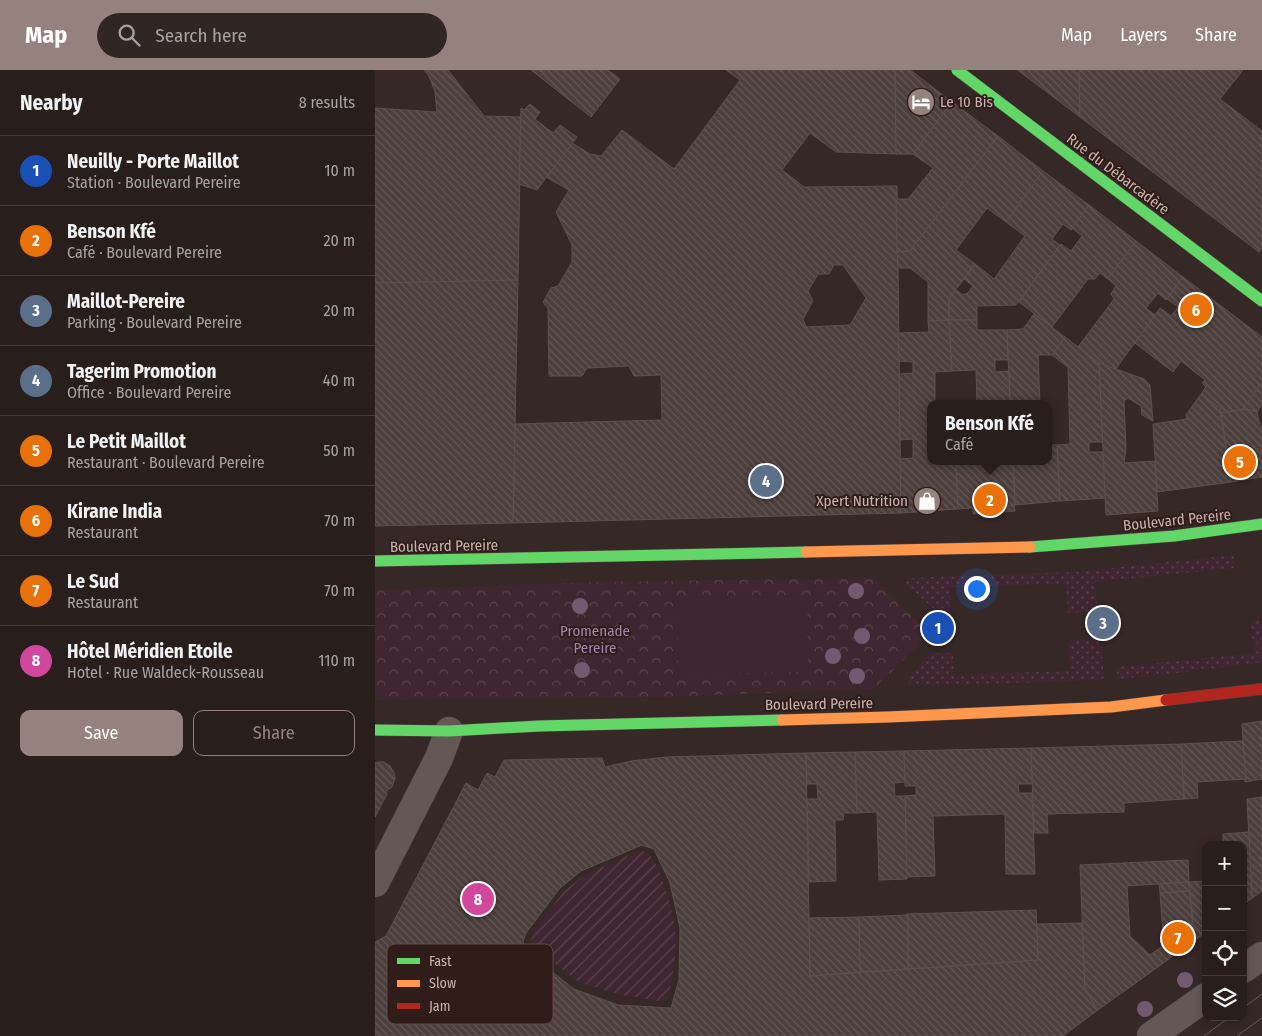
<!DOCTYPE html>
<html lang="en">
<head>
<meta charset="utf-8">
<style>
	body { margin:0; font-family:"Fira Sans Condensed",sans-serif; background:#302725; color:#f1f3f6 }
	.controls { position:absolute; right:15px; bottom:15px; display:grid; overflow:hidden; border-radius:10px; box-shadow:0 2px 8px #0003 }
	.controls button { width:45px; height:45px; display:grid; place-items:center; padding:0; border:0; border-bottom:1px solid #443c3b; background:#281e1c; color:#f1f3f6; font:25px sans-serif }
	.you { position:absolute; left:601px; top:518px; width:18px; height:18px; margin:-12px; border:4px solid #fff; border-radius:50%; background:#1a73e8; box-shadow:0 0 0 8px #1a73e833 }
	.badge { display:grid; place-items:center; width:32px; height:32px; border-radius:50%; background:#95827e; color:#fff; font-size:16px; font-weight:700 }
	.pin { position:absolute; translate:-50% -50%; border:2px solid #fff; box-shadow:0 1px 5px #0006 }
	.popup { position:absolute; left:552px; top:330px; width:125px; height:65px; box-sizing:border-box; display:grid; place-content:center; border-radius:10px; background:#281e1c; filter:drop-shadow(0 1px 4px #0005); font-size:16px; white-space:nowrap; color:#a5a2a3 }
	.popup b { font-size:19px; color:#f1f3f6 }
	.popup::after { content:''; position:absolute; left:50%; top:100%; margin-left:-10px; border:10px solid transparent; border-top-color:#281e1c }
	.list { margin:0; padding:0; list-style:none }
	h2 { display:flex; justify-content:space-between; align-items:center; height:65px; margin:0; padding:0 20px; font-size:21px }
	h2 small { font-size:16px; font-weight:400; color:#a5a2a3 }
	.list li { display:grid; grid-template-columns:32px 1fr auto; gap:15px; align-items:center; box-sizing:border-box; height:70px; padding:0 20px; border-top:1px solid #443c3b }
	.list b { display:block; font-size:19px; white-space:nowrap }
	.list p { margin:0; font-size:16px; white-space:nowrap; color:#a5a2a3 }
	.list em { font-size:16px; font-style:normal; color:#a5a2a3 }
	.actions { display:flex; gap:10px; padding:15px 20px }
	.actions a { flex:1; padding:11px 0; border:1px solid #95827e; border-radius:10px; text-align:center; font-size:18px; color:#95827e }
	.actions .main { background:#95827e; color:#fff }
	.icon { flex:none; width:28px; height:28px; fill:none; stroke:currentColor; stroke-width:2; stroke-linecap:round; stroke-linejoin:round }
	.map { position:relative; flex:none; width:887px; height:966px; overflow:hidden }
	header { display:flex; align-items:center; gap:30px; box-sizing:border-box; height:70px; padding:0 25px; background:#95827e; color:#fff }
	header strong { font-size:24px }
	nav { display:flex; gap:28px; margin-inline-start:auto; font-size:18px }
	.search { width:350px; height:45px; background:#302725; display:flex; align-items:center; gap:12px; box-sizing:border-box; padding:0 18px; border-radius:28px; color:#a5a2a3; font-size:19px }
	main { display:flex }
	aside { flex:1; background:#281e1c }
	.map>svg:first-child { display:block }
	.grass { fill:url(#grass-dots) }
	.park { fill:url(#park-crowns) }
	.garden { fill:url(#garden-furrows) }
	.pitch { fill:#402630 }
	.building { fill:url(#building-back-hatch); stroke:#5e504d; fill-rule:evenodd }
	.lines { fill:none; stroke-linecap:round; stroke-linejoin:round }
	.street-casing { stroke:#4e4442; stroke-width:29 }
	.fast-casing { stroke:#524643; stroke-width:12 }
	.slow-casing { stroke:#524643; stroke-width:12 }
	.jam-casing { stroke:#524643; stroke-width:12 }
	.street { stroke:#645856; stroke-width:28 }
	.fast { stroke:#63d668; stroke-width:11 }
	.slow { stroke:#ff974d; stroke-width:11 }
	.jam { stroke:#b3261e; stroke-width:11 }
	.tram { stroke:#675c5a; stroke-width:1 }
	.tree { fill:#735a71 }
	.labels { text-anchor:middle; stroke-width:4; stroke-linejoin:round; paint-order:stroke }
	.poi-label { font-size:15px; fill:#c8b3ae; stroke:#301c19; text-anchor:start }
	.street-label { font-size:15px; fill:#c8b3ae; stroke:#301c19 }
	.park-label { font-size:15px; fill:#a582af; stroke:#301c19 }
	.key { fill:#301c19; stroke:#5e4946; stroke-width:1 }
	.key-label { font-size:14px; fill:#c8b3ae }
</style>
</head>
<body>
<header>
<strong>Map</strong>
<div class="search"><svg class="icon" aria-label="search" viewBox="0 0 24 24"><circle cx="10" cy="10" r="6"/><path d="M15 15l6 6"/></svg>Search here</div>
<nav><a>Map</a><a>Layers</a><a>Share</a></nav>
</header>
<main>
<aside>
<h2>Nearby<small>8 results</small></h2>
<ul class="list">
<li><span class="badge" style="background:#1a4fb4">1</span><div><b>Neuilly - Porte Maillot</b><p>Station · Boulevard Pereire</p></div><em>10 m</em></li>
<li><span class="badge" style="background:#e8710a">2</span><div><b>Benson Kfé</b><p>Café · Boulevard Pereire</p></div><em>20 m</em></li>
<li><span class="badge" style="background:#5c6f8a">3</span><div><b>Maillot-Pereire</b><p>Parking · Boulevard Pereire</p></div><em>20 m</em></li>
<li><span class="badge" style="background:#5c6f8a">4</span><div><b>Tagerim Promotion</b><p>Office · Boulevard Pereire</p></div><em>40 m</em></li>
<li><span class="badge" style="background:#e8710a">5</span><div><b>Le Petit Maillot</b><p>Restaurant · Boulevard Pereire</p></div><em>50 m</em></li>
<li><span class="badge" style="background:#e8710a">6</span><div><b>Kirane India</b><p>Restaurant</p></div><em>70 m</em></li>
<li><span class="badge" style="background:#e8710a">7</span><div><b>Le Sud</b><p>Restaurant</p></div><em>70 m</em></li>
<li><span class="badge" style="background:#d1479c">8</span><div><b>Hôtel Méridien Etoile</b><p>Hotel · Rue Waldeck-Rousseau</p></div><em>110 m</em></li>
</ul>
<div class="actions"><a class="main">Save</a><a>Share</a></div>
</aside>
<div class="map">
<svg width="887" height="966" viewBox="0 0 887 966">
	<defs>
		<pattern id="grass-dots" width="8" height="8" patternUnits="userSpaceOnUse" patternTransform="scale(1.25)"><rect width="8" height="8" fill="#402630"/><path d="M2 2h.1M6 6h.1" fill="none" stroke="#5a434b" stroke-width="1.8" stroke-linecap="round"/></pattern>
		<pattern id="park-crowns" width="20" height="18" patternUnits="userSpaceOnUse" patternTransform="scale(1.25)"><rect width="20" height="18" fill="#402630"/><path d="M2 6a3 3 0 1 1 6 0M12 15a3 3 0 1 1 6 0" fill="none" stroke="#5a434b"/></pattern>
		<pattern id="garden-furrows" width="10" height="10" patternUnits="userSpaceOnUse" patternTransform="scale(1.25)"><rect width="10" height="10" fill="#402630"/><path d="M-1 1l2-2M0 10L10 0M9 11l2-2" fill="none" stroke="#5a434b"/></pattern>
		<pattern id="building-back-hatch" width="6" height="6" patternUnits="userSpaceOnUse" patternTransform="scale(1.25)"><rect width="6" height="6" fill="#4b3e3c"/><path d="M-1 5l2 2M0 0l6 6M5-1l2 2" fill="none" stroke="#635856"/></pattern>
	</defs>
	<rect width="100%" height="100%" fill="#362826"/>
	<g class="grass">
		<path d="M859,485L860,498L720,512L723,541L693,543L691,514L576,517V539H559L531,514V508L700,502Z"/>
		<path d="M881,550H887V592L789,605L742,609V597L879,583L876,555Z"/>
		<path d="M722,568L726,571L729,610L533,616L534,608L555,583H578L579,605L695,601L693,575L696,570Z"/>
	</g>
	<path class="park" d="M498,508L555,564L499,619L287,627L0,630V520L221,512Z"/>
	<path class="garden" d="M262,781C266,781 270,781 273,783C285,793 299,844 300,859C302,883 298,909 292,932L245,925L204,912L158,877L156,869L159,861L189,821L208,806Z"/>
	<path class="pitch" d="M432,526L433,602L303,604L302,528Z"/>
	<g class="building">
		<path d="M49,0H73L109,46L146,47L143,210L0,213V38L62,42L60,22L54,6Z"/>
		<path d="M156,0H171L165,7Z"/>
		<path d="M171,0H233L245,9L216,47L165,7Z"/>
		<path d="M351,0H520L521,84L461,82L435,63L407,100L429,117L522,116L526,443L138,453L140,354L287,350L286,305L259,306L254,296L212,298L207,306H174L173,239L168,232L176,218L183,216L197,192V175L181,142L194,120L171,107L197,73L215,84L226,86L247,60L299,99L365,10ZM459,195H468L491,228L475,255L431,257L428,249L438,231L433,221L443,204H454Z"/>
		<path d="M520,0H535L577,32L538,84H521Z"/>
		<path d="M643,0H704L705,47L644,1Z"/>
		<path d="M704,0H868L845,29L887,61V178L884,182L705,47Z"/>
		<path d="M577,32L623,66L535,181L522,182L521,129H533L558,98L538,84Z"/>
		<path d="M155,34L165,42L160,49L178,63L185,55L202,67L162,120L144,114L146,38L149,40Z"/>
		<path d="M623,66L668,101L631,152L612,138L581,180L600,194L574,229V250L553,251V212L535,198H523L522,182L535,181Z"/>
		<path d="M668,101L714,135L696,160L688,154L677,169L685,175L641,235L602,236V250H574V229L581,220L588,225L593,223L598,216L589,209L600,194L619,209L650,166L631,152Z"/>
		<path d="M714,135L761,171L733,209L725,203L720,209H713L677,257L644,232L686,174L696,181L707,166L697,158Z"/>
		<path d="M761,171L808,207L791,230L783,223L771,238L780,245L740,300L724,293L703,277L739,229L736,224L741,216L733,209Z"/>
		<path d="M808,207L887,267V313L868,338L871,339L846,343L845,338L826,324L831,317L827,313L830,310L806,291L798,302L760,273L785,238L796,246L803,237L792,229Z"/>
		<path d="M143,210L138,453L0,456V213Z"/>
		<path d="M659,244L690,267L677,285H663L665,334H635L632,260L648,259Z"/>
		<path d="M574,250L577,301L560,302V334H556V391H581L583,439L526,443L525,389L538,388V369L525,370L524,304L538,303V292L524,291L523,263L554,262L553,251Z"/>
		<path d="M574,250H602V260H632L633,290H620V302L634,301L635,334H602L601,300L577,301Z"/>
		<path d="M690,267L724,293L728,372H714V382H728L731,428L685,431L682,375L695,374L693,297L677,285Z"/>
		<path d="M724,293L769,309L775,315L778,351L767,345L766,336L753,328L749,331L751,378L749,393L780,391L783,441L731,445Z"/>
		<path d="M887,313V335L882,342L868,338Z"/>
		<path d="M826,324L845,338L856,412L782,422L778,354L812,349L811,345Z"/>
		<path d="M871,339L882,342L885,357H887V407L856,412L846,343Z"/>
		<path d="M674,375H682L685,431L640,435L638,391H674Z"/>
		<path d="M581,391H638L640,435L583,439Z"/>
		<path d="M639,435L640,441L598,444V438Z"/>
		<path d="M887,651V709L870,712L867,654Z"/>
		<path d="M868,671L871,709L822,712L823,728L809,729L806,674Z"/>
		<path d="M806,674L809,729L749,733V742L672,744L673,763H659L656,678Z"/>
		<path d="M656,678L657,714H643L644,723H657L660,804H631L630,744L558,746L560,806L531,807L530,726L541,725V716H530L529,681Z"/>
		<path d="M529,681L530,712L519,713L520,726H530L532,809L504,810L502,742L482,743L480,682Z"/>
		<path d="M480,682L482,743H469L468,750H460L461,811L434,812L432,729H443L442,714H432L431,683Z"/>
		<path d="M431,683L435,906L663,890L662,854L707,853L710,919L723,940L688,966H0V872L11,866L91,713L103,720L112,703L120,707L129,690L227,688L230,697L256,691L292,687ZM267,775L279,779L295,813L305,858L304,910L296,938L243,935L199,919L153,883L149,876L148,871L151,863L185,818L206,801Z"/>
		<path d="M4,692H9L15,696L19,703L20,708L17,717L11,721L12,724L0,747V693Z"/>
		<path d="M887,727V821L877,828L872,729Z"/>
		<path d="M874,762L877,828L868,835V775H848V764Z"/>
		<path d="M813,790L814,812L752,816L755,866L775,885L783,897L723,940L710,919L705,795Z"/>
		<path d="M831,811V862L819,871L814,812Z"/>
		<path d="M814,812L815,821L785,823L784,814Z"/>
		<path d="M815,821L819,871L795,888L789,876L785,823Z"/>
		<path d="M661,840L663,890L533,899L532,844Z"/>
		<path d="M533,845V899L485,902L484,847Z"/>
		<path d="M484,847L485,902L435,906L434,848Z"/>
		<path d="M789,875L795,888L783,897L775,885Z"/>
	</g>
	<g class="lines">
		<g class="street-casing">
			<g id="street">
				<path d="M0,813L64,688L74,661"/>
				<path d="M868,899L887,886"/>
				<path d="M776,966L831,927"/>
			</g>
		</g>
		<g class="fast-casing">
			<g id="fast">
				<path d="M582,0L887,231"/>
				<path d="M655,477L799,466L887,454"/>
				<path d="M0,491L431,482"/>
				<path d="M0,660L74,661L164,656L407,650"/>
			</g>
		</g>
		<g class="slow-casing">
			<g id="slow">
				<path d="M431,482L655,477"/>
				<path d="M407,650L513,647L736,637L791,630"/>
			</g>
		</g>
		<g class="jam-casing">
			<path id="jam" d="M791,630L887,619"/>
		</g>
		<use href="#street" class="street"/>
		<use href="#fast" class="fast"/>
		<use href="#slow" class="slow"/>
		<use href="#jam" class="jam"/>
		<g class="tram">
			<path d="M868,938L887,924"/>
			<path d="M829,966L855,947"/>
			<path d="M862,966L887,948"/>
		</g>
	</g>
	<g class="tree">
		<circle cx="481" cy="521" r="8"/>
		<circle cx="205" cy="536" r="8"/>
		<circle cx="487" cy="566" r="8"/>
		<circle cx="458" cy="586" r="8"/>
		<circle cx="207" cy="600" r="8"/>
		<circle cx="482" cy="606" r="8"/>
		<circle cx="810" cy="910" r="8"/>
		<circle cx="770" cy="939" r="8"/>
	</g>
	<defs>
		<g id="hotel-disc" transform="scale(1.4375)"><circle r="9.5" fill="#95827e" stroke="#301c19"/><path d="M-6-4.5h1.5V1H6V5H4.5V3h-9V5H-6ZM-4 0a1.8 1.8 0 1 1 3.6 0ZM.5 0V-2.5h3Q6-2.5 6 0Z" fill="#fff"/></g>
		<g id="shop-disc" transform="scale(1.4375)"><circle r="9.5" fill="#95827e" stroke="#301c19"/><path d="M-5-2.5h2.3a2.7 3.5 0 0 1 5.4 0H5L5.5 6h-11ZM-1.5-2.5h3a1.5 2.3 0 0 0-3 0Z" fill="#fff"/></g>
	</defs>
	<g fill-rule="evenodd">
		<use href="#hotel-disc" x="546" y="32"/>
		<use href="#shop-disc" x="552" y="431"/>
	</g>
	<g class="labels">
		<g class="poi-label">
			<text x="565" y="37">Le 10 Bis</text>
			<text x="533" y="436" text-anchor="end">Xpert Nutrition</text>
		</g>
		<g class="street-label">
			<text transform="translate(743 104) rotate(37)" y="5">Rue du Débarcadère</text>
			<text transform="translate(802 450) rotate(-6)" y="5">Boulevard Pereire</text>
			<text transform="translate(69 476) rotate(-1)" y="5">Boulevard Pereire</text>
			<text transform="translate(444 634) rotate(-1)" y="5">Boulevard Pereire</text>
		</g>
		<g class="park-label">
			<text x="220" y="566">Promenade<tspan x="220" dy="17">Pereire</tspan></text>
		</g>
	</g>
	<rect x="12" y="874" width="166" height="80" rx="8" class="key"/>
	<rect x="22" y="888" width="23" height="6" fill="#63d668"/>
	<rect x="22" y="910" width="23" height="7" fill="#ff974d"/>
	<rect x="22" y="933" width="23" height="6" fill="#b3261e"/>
	<g class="key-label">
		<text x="54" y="896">Fast</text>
		<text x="54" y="918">Slow</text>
		<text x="54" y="941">Jam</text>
	</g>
</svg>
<div class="controls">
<button>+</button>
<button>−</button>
<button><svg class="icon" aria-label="locate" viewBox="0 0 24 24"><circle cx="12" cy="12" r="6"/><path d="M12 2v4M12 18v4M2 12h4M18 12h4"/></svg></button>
<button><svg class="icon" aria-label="layers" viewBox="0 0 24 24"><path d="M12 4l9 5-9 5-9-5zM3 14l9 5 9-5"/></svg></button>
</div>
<div class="you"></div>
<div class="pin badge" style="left:563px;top:558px;background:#1a4fb4">1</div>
<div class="pin badge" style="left:615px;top:430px;background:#e8710a">2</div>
<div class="popup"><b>Benson Kfé</b>Café</div>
<div class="pin badge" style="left:728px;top:553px;background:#5c6f8a">3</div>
<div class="pin badge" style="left:391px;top:411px;background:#5c6f8a">4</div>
<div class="pin badge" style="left:865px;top:392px;background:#e8710a">5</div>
<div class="pin badge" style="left:821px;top:240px;background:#e8710a">6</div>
<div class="pin badge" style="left:803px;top:868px;background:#e8710a">7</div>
<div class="pin badge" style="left:103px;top:829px;background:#d1479c">8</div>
</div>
</main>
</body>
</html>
